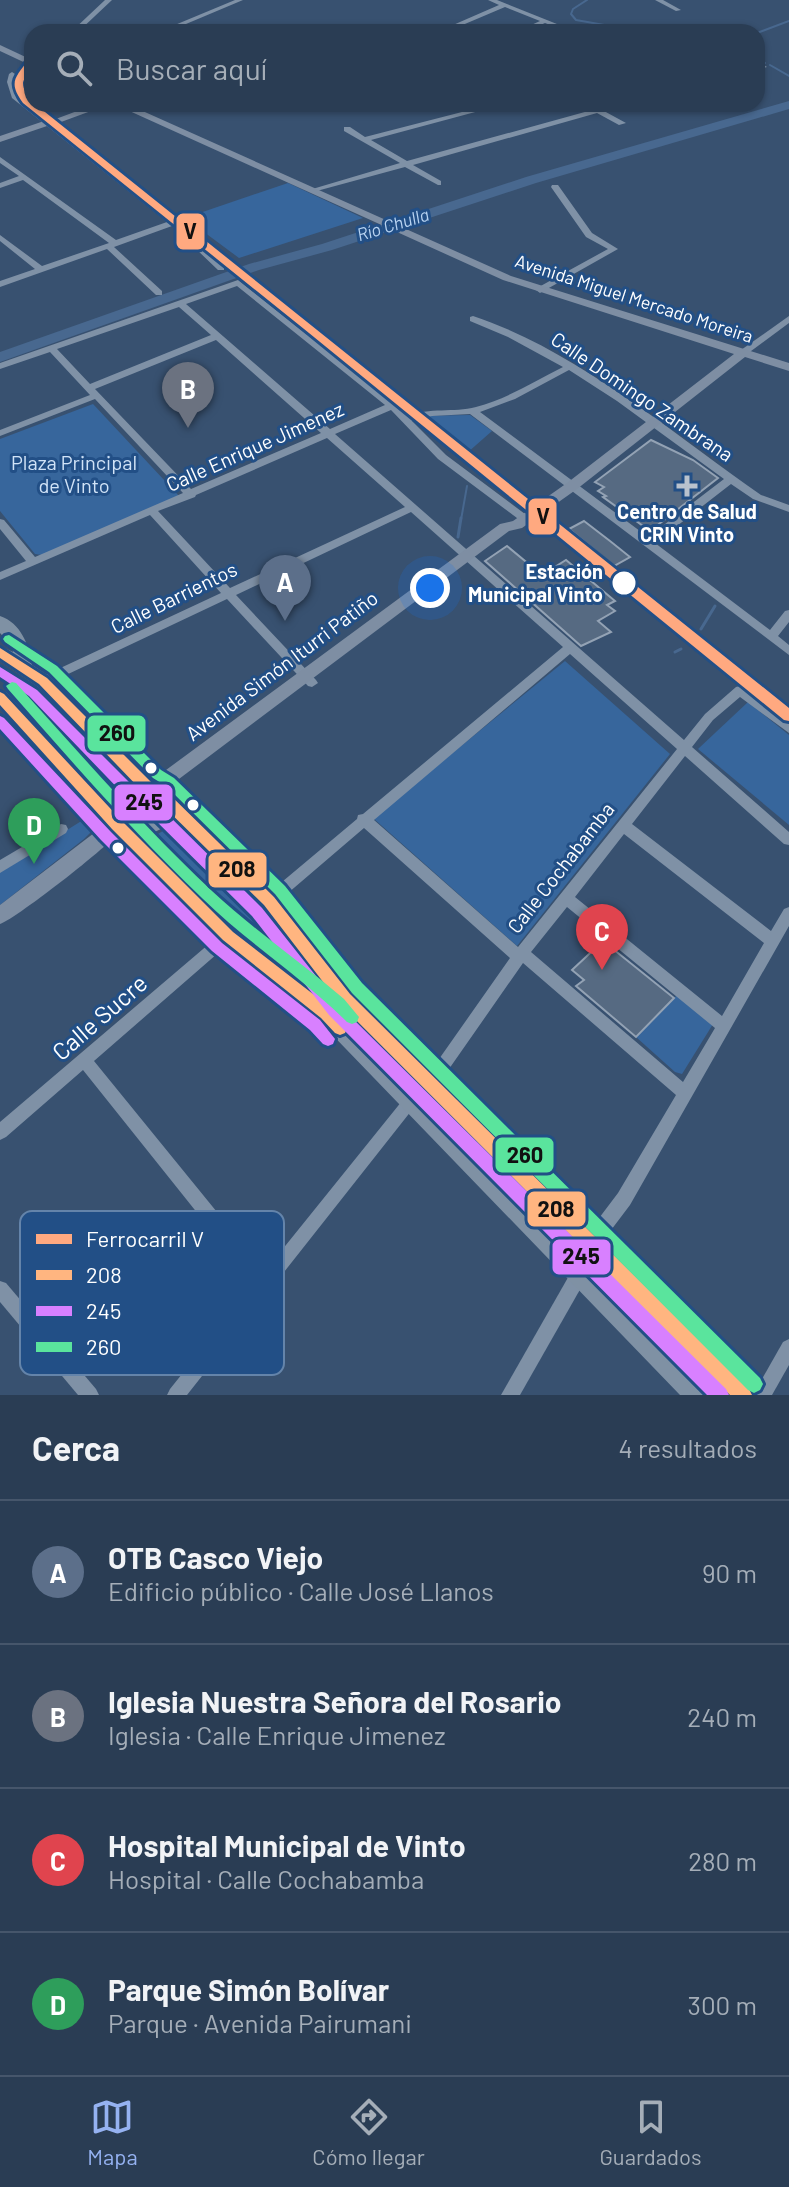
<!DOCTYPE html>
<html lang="es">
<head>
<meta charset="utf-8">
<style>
	body { margin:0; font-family:Barlow,sans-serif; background:#32445a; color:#f1f3f6 }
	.you { position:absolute; left:430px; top:588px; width:28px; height:28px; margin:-20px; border:6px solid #fff; border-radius:50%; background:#1a73e8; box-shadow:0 0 0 12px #1a73e833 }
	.badge { display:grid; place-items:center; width:52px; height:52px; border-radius:50%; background:#95b2f1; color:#fff; font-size:26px; font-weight:700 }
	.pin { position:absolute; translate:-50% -66px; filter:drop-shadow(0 2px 4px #0008) }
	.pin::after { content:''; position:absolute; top:42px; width:28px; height:24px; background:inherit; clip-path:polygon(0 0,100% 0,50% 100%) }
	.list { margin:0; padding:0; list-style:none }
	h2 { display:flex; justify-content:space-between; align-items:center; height:104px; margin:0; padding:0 32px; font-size:34px }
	h2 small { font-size:26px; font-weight:400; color:#a5aeb8 }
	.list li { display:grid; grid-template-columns:52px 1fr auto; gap:24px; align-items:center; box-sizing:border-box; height:144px; padding:0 32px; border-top:2px solid #46566b }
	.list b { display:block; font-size:30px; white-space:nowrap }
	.list p { margin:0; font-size:26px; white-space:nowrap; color:#a5aeb8 }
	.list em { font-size:26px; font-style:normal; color:#a5aeb8 }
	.icon { flex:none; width:44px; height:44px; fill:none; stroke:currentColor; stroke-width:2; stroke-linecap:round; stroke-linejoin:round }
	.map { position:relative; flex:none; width:789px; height:1395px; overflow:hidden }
	.search { position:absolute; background:#2a3d54; box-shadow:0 2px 6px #0004; left:24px; right:24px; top:24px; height:88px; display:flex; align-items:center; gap:20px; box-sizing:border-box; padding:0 28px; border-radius:24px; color:#a5aeb8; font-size:30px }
	.sheet { height:680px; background:#2a3d54 }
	nav { display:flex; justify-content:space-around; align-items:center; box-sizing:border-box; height:112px; border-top:2px solid #46566b; background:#2a3d54; font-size:22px; color:#a5aeb8 }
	nav a { display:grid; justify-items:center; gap:4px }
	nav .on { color:#95b2f1 }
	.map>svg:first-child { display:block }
	.green { fill:#37669c }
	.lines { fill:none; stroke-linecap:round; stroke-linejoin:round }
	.stream-far1 { stroke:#48688f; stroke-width:2 }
	.stream { stroke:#48688f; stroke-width:3 }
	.river { fill:#48688f; fill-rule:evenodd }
	.building { fill:#566a82; stroke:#93a2b4; stroke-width:2 }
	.minor { fill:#7f91a6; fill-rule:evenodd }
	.major { fill:#7e8ea3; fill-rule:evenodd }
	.highway { fill:#7f91a4; fill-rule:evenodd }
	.bus-1-casing { stroke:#224f86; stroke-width:6 }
	.bus-2-casing { stroke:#224f86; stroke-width:6 }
	.bus-3-casing { stroke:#224f86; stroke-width:6 }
	.bus-1 { fill:#ffb580; fill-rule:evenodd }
	.bus-2 { fill:#d880ff; fill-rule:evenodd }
	.bus-3 { fill:#5ae49d; fill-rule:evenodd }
	.rail-1-casing { stroke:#224f86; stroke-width:6 }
	.rail-1 { fill:#ffa980; fill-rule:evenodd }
	.poi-dot { fill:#b9c2cd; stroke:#224f86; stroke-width:3 }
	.stop-dot { fill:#fff; stroke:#224f86; stroke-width:3 }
	.labels { text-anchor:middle; stroke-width:6; stroke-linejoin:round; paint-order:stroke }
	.far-water-label { font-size:18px; font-style:italic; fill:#b8d3f1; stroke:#224f86 }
	.far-street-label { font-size:18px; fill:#fff; stroke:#224f86 }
	.street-label { font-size:20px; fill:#fff; stroke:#224f86 }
	.park-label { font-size:20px; fill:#d1e3f7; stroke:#224f86 }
	.poi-label { font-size:20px; font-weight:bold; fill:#fff; stroke:#224f86 }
	.stop-label { font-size:20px; font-weight:bold; fill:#fff; stroke:#224f86; text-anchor:end }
	.near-street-label { font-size:24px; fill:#fff; stroke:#224f86 }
	.key { fill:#224f86; stroke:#6484aa; stroke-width:2 }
	.key-label { font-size:22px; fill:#fff }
	.line-badge { stroke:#224f86; stroke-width:3 }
	.pale-badge-label { font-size:22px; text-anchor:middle; font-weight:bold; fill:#111 }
</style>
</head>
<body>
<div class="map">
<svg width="789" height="1395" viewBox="0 0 789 1395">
	<rect width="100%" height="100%" fill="#385170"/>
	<g class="green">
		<path d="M288,183L363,218L239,258L185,218Z"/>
		<path d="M93,404L179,496L42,555L35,554L0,511V439Z"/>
		<path d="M470,415L492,431L467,453L421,416Z"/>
		<path d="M565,661L670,754L517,946L373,818Z"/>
		<path d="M0,664L39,692L127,781L113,789C86,761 0,703 0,664Z"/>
		<path d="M748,702L789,735V825L698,749Z"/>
		<path d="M83,820L92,831L84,839L0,905V872Z"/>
		<path d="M166,829L233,885L280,933L336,1005L237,926L153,837Z"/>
		<path d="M677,995L713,1024L682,1074L675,1072L636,1037Z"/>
	</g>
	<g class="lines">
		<g class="stream-far1">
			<path d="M587,0L573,9L571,14L576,20L644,32"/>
			<path d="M757,33L789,21"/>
			<path d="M757,58L765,63"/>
			<path d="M770,65L789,76"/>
			<path d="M461,520L467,486"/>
		</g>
		<g class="stream">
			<path d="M458,537L461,518"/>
			<path d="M701,629L715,606"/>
			<path d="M675,652L681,649"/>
		</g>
		<path class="river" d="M789,101V109L536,183L332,250L259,270L0,362V352L249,264L322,244L526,177Z"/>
	</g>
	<g class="building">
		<path d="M651,440L693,460L718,478L650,531L603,497L606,496L598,491L604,487L595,482Z"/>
		<path d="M584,521L610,541L630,557L614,566L569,529Z"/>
		<path d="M507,546L542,575L566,560L615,601L607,605L615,611L598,621L611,632L581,646L485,561Z"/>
		<path d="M603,941L674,998L636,1037L576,986L584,980L572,970Z"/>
	</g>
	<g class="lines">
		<g class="minor">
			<path d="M105,0H112L78,32H71Z"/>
			<path d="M235,0H243L167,32H158Z"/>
			<path d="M488,0H497L577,32H568L545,23L525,32H516L540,21L505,7L446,32H437L499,5Z"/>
			<path d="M655,0H663L681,10L676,11Z"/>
			<path d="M757,66L764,65L767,67L757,70Z"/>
			<path d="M12,72L15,74L13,82L17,96L176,221L224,266V270H218L172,226L114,247L162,291V295H156L107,249L0,287V281L35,269L0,241V235L42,266L109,243L23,180L0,188V183L19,176L0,163V157L116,240L167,222L12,98L7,82L9,74Z"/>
			<path d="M138,104H149L130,111L126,109Z"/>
			<path d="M493,104H505L371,140L407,161L592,110L581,104H590L599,108L614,104H626L604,111L626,123L619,125L597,113L413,165L441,181V185H438L405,167L313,192L309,190L400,163L344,131V127H350L365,137Z"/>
			<path d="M552,185H558L592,233L618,249L540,293L536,290L537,288L608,249L586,237L551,187Z"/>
			<path d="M238,280L395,404L407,416C430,407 453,413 476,407C507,399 535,381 563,367L508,337L470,321V317L473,316C576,350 672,433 761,495L789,505V512L753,499L731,484L655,543L770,630L785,611L789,610V622L778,636L789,645V655L470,414L432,416L412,421L446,455L529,517L530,519L529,521H521L438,459L391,410L335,434L684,740L705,714L736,687L740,686L789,721V733L740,697L713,720L692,747L789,832V845L784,844L685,756L632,824L771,931L784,909L789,907V926L630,1205L596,1250L590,1252L584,1250L582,1244L584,1238L618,1193L676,1095L523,963L435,1089L430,1091L425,1089L422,1084L425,1079L510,958L364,828L274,905L269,907L264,905L262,901L264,897L357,819L358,815L363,814L563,647L411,512L236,595L316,680L318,683L312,687L308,686L227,599L47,684H39L37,681L39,678L221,593L150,515L0,580V572L26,561L0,529V519L4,520L35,557L183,493L95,399L0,436V430L90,395L50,352L0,369V363ZM237,286L385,405L330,429L186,304ZM179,307L211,335L90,384L57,349ZM216,340L321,433L191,489L95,389ZM569,370L617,401L724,479L648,537L480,412L515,399ZM327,438L405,507L230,588L158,511L195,497L196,495ZM570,654L677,749L518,947L374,820ZM624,834L764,943L722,1016L575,897ZM567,907L715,1028L683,1082L531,952Z"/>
			<path d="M789,316V323L747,354H741V350Z"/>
			<path d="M61,824L66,825L68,829L66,833L0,873V860Z"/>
			<path d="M228,930L233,932L235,936L233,940L94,1061L265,1271L406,1096L411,1094L416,1096L419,1101L187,1395H167L170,1389L254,1284L83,1070L6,1137L0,1140V1122L223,932Z"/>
			<path d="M580,1265L586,1267L588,1273L586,1279L520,1395H501L574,1267Z"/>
			<path d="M0,1281L6,1283L96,1389L99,1395H78L0,1302Z"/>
			<path d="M789,1339V1365L772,1395H753L783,1342Z"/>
		</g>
		<g class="major">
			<path d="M0,45L32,60V66L0,51Z"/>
			<path d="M96,104H110L61,122L53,120Z"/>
			<path d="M114,104H127L511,276L789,363V371L745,357L577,489L522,528L509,531L159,794H147L144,789L147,784L500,524L513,521L567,483L734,354L503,280Z"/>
			<path d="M47,120L50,121V125L0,142V136Z"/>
			<path d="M117,818L123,820L126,825C117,840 17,918 0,924V905L111,820Z"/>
		</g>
		<path class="highway" d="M0,616C21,623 29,645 32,665L49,676L154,783L166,788L276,895L353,992L752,1386L756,1395H724L337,1006L262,907L171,817L163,828L144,837L235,929L334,1006L707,1386L711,1395H680L318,1020L221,943L113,833L0,709V690L6,692L106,799L114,789L130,782L37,686L0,661V646L13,652L12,646L0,633ZM133,796H145L155,802C153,818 144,822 128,821L122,816V806Z"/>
		<g class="bus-1-casing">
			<g id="bus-1">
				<path d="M0,648L47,678L152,783L164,789L274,897L350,994L749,1389L752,1395H730L340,1004L264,905L154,797L142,791L39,684L0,658Z"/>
				<path d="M0,692L4,694L122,821L233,932L331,1008L347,1028L345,1033L340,1035L335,1033L321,1018L223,940L112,829L0,705Z"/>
			</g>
		</g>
		<g class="bus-2-casing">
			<g id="bus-2">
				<path d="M0,667L37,690L141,794L155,802L262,908L339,1005L726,1389L729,1395H707L329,1015L252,916L145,810L131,802L29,696L0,677Z"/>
				<path d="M0,716L4,718L111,832L222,943L320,1020L335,1039L333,1044L328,1046L323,1044L310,1030L212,951L101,840L0,729Z"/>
			</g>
		</g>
		<g class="bus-3-casing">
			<g id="bus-3">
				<path d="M9,635L57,666L161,770L174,778L285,886L362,983L760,1378L763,1384L760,1390L754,1393L748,1390L352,993L275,894L166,786L153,778L49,672L5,642L3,639L5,636Z"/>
				<path d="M12,682L16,683C80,754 143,826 212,891C254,930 301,962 344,999L359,1017L357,1022L352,1024L347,1022C302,977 248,943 203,899C134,833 71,761 8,689L6,686Z"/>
			</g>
		</g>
		<use href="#bus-1" class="bus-1"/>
		<use href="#bus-2" class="bus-2"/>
		<use href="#bus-3" class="bus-3"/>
		<g class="rail-1-casing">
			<path id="rail-1" d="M29,59H32C32,84 12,73 32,104H35L789,708V721L784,720L309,333L23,103C8,82 15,78 29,59Z"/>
		</g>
		<use href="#rail-1" class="rail-1"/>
	</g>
	<path class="poi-dot" d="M683 474h8v8h8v8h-8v8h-8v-8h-8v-8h8z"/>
	<g class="stop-dot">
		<circle cx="624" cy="583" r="13"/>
		<circle cx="151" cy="768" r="7"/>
		<circle cx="193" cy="805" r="7"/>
		<circle cx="118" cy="848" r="7"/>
	</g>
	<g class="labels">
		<g class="far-water-label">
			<text transform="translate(393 225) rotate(-17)" y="6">Río Chulla</text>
		</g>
		<g class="far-street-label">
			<text transform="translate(634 299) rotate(18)" y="6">Avenida Miguel Mercado Moreira</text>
		</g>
		<g class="street-label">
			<text transform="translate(642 397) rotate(34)" y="7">Calle Domingo Zambrana</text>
			<text transform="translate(255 447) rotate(-24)" y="7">Calle Enrique Jimenez</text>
			<text transform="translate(174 598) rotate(-26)" y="7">Calle Barrientos</text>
			<text transform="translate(282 666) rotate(-37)" y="7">Avenida Simón Iturri Patiño</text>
			<text transform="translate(561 868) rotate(-52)" y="7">Calle Cochabamba</text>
		</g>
		<g class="park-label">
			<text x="74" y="470">Plaza Principal<tspan x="74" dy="23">de Vinto</tspan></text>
		</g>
		<g class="poi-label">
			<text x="687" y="519">Centro de Salud<tspan x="687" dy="23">CRIN Vinto</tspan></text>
		</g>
		<g class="stop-label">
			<text x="603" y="579">Estación<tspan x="603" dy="23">Municipal Vinto</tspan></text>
		</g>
		<g class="near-street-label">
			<text transform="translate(100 1018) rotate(-41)" y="8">Calle Sucre</text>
		</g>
	</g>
	<rect x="20" y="1211" width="264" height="164" rx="12" class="key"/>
	<rect x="36" y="1234" width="36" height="10" fill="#ffa980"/>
	<rect x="36" y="1270" width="36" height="10" fill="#ffb580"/>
	<rect x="36" y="1306" width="36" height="10" fill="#d880ff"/>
	<rect x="36" y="1342" width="36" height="10" fill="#5ae49d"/>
	<g class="key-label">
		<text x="86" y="1247">Ferrocarril V</text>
		<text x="86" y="1283">208</text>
		<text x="86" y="1319">245</text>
		<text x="86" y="1355">260</text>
	</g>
	<g class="line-badge">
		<rect x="175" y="212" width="31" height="39" rx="8" fill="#ffa980"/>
		<rect x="527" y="497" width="31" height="39" rx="8" fill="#ffa980"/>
		<rect x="86" y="714" width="61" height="39" rx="8" fill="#5ae49d"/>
		<rect x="113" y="783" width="61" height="39" rx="8" fill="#d880ff"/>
		<rect x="207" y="851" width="61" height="38" rx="8" fill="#ffb580"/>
		<rect x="494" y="1136" width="61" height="38" rx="8" fill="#5ae49d"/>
		<rect x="526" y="1190" width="61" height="38" rx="8" fill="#ffb580"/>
		<rect x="551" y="1238" width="61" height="38" rx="8" fill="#d880ff"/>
	</g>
	<g class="pale-badge-label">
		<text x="190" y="239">V</text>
		<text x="543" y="524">V</text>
		<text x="117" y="741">260</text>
		<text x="144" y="810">245</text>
		<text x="237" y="877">208</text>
		<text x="525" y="1163">260</text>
		<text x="556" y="1217">208</text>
		<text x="581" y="1264">245</text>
	</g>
</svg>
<div class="you"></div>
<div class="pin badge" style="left:285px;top:621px;background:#5c6f8a">A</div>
<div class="pin badge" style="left:188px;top:428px;background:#6b7280">B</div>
<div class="pin badge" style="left:602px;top:970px;background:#e0444e">C</div>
<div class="pin badge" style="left:34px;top:864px;background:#2e9e5b">D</div>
<div class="search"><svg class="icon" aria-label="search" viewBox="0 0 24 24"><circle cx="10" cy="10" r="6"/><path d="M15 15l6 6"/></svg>Buscar aquí</div>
</div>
<section class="sheet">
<h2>Cerca<small>4 resultados</small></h2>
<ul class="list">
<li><span class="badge" style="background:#5c6f8a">A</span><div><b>OTB Casco Viejo</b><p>Edificio público · Calle José Llanos</p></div><em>90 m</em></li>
<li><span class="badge" style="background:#6b7280">B</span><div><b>Iglesia Nuestra Señora del Rosario</b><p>Iglesia · Calle Enrique Jimenez</p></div><em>240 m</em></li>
<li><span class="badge" style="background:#e0444e">C</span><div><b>Hospital Municipal de Vinto</b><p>Hospital · Calle Cochabamba</p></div><em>280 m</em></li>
<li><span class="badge" style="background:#2e9e5b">D</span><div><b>Parque Simón Bolívar</b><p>Parque · Avenida Pairumani</p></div><em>300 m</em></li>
</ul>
</section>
<nav>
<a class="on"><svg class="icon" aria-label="map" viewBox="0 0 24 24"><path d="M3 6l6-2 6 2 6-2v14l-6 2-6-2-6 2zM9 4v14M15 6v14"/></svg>Mapa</a>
<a><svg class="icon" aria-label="directions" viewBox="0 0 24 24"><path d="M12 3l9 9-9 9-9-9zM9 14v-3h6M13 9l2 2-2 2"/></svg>Cómo llegar</a>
<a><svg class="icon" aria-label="saved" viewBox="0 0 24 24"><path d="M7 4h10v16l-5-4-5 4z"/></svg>Guardados</a>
</nav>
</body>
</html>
